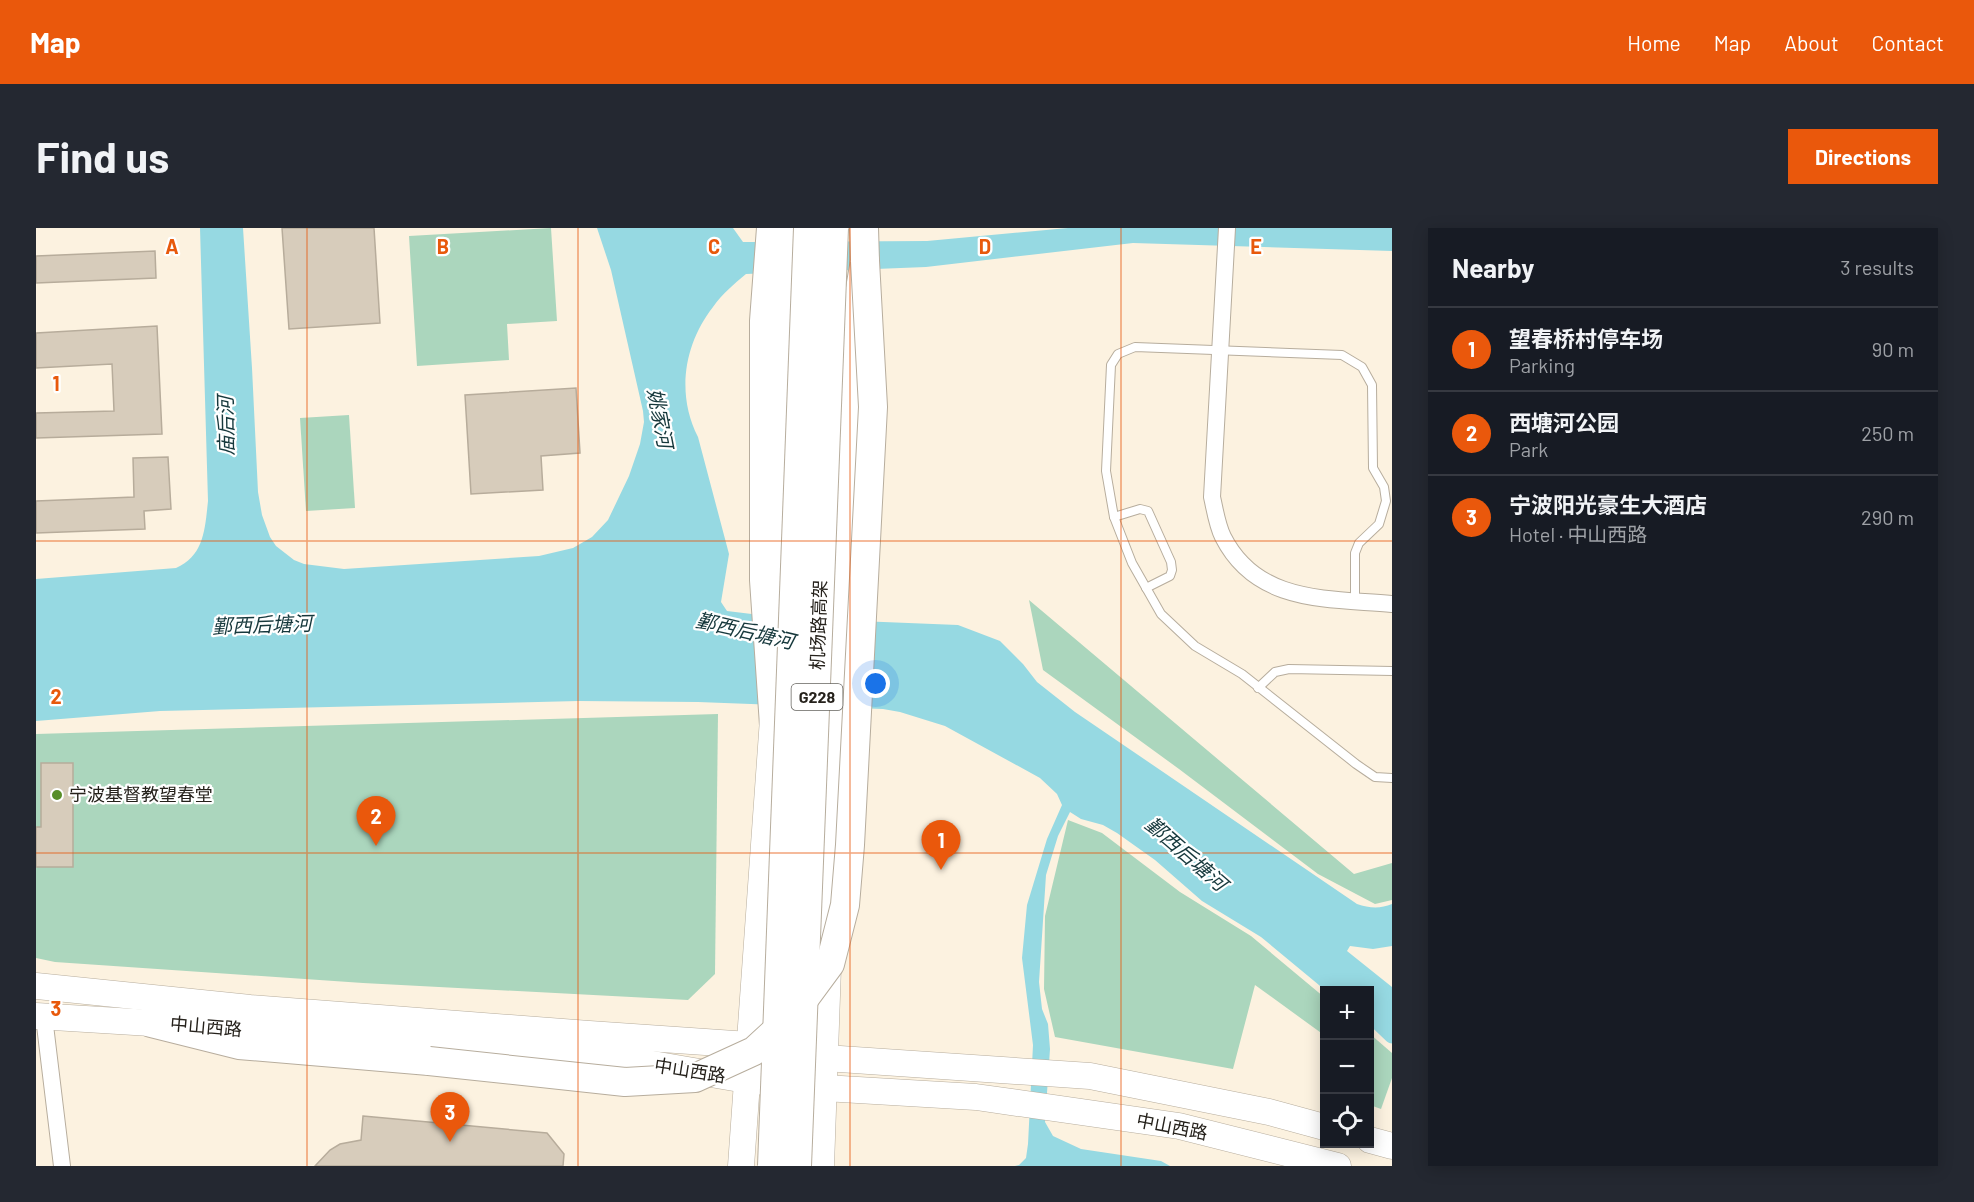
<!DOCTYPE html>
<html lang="en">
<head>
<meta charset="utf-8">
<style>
	body { margin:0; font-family:Barlow,"Noto Sans SC",sans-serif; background:#242831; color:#f1f3f6 }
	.controls { position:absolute; right:18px; bottom:18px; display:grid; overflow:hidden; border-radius:0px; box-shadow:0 3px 15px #0003 }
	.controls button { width:54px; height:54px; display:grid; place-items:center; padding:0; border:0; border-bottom:2px solid #363941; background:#171b24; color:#f1f3f6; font:30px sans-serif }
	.you { position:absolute; left:840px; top:456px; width:21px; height:21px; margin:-15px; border:4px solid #fff; border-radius:50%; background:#1a73e8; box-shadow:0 0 0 9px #1a73e833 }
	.badge { display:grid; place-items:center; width:39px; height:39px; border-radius:50%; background:#ea580c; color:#fff; font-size:20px; font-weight:700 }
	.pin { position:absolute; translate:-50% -50px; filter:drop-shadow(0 2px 3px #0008) }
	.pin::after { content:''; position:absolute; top:32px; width:21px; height:18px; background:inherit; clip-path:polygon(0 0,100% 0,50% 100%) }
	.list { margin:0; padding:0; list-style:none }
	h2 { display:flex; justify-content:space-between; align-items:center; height:78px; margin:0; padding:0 24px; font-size:26px }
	h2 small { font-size:20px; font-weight:400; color:#9ea1a6 }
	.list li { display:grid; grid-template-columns:39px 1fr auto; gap:18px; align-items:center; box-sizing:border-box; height:84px; padding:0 24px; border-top:2px solid #363941 }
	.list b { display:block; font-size:22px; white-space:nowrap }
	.list p { margin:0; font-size:20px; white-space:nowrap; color:#9ea1a6 }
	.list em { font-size:20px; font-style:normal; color:#9ea1a6 }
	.icon { flex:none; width:33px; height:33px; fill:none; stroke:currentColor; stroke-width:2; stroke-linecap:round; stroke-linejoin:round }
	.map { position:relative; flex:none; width:1356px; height:938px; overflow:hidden; border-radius:0px }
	header { display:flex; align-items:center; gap:36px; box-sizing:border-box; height:84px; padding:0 30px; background:#ea580c; color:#fff }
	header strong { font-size:28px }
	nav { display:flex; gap:33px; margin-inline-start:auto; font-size:21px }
	.intro { display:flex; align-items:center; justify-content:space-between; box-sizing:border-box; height:144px; padding:0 36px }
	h1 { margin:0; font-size:42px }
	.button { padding:15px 27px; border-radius:0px; background:#ea580c; color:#fff; font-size:21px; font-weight:700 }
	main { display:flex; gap:36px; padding:0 36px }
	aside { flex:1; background:#171b24; border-radius:0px; box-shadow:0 3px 15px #0003 }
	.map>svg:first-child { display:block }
	.green { fill:#abd6bd }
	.water { fill:#96d9e2 }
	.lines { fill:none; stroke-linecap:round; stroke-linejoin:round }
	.canal { stroke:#96d9e2; stroke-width:15 }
	.building { fill:#d7ccbb; stroke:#b7ac9b; stroke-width:1.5 }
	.lane-casing { stroke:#b7ad9d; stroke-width:10 }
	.street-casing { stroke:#b7ad9d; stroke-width:18 }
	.primary-casing { stroke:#b7ad9d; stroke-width:27 }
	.highway-casing { stroke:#b7ad9d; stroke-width:30 }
	.lane { stroke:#fff; stroke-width:8 }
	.street { stroke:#fff; stroke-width:16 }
	.primary { stroke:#fff; stroke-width:26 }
	.highway { stroke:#fff; stroke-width:28 }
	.highway-bridge-casing { stroke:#b7ad9d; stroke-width:30; stroke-linecap:butt }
	.highway-bridge { stroke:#fff; stroke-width:28 }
	.grid { fill:none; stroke:#e8590c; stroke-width:1.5; stroke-opacity:0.55 }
	.poi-dot { fill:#588e28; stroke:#fff; stroke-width:2 }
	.labels { text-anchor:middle; stroke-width:4.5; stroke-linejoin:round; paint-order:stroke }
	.shield { fill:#fff; stroke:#66645f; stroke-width:1.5 }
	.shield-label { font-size:16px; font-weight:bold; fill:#25211b }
	.street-label { font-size:18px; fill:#25211b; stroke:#fff }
	.poi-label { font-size:18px; fill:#25211b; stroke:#fff; text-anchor:start }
	.water-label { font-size:20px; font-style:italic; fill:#16383c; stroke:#fff }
	.grid-label { font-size:20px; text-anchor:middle; font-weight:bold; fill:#e8590c; stroke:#fff; stroke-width:4.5; stroke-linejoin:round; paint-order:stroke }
</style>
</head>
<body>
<header>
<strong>Map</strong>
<nav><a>Home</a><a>Map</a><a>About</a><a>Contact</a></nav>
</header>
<div class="intro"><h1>Find us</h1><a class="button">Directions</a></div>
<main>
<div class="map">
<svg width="1356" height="938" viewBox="0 0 1356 938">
	<rect width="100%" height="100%" fill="#fcf2e0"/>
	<g class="green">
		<path d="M515,0L521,93L471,96L473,132L381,138L373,8Z"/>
		<path d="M313,187L319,280L270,283L264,190Z"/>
		<path d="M993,372L1318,646L1356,635V672L1339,676L1282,646L1143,541L1007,442Z"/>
		<path d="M682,486L679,746L652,772L327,755L19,734L0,730V506Z"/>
		<path d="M1032,592L1066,605L1144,664L1215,708L1288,769V807L1219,757L1197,841L1019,809L1008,761L1009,688Z"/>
		<path d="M1334,806L1356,825V850L1345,881L1334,877Z"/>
	</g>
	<path class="water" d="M164,0H207L216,140L222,264L226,287L234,309L240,318L258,332L268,336L308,341L503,328L537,320L556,309L572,292L593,248L604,216L608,194L607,183L575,42L561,0H697L707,14L891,13L1032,0H1356V23L1097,15L890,39L710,46C698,56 686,66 677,79C648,116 640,166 662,209L693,326L685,374L691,383L748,390L922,397L964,413L987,436L1001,454L1039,484L1321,676C1333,680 1344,681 1356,676V718L1337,721L1314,718L1311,723L1356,759V806L1334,792V762H1289L1225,709L1166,673L1119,632L1081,605L1067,597L1045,591L1034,584L1022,608L1010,647L1003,754L1006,781L1012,796L1014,821L1009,894L1017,908L1045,921L1125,933L1134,938H979L983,937L990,930L992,916L997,817L986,730L991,677L1011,611L1026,577L1021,566L1004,550L909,498L864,484L847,481L662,474L542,473L124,483L0,493V351L140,340C168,328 169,301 172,273Z"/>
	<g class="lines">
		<path class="canal" d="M1334,787L1356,808"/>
	</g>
	<g class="building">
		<path d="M246,0H338L344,95L253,101Z"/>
		<path d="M119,23L120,50L0,55V28Z"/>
		<path d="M121,98L126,206L0,210V185L78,183L76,136L0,140V105Z"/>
		<path d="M540,160L544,225L505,228L507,262L435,266L429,167Z"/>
		<path d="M132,229L135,281L108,283L109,301L0,305V273L98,269L97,230Z"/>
		<path d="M5,535H37V639H0V599H5Z"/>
		<path d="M327,888L511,905L528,926L527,938H279L294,922L304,916L325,912Z"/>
	</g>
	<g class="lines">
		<g class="lane-casing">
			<g id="lane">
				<path d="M1078,289L1104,281L1112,283L1135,334L1136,342L1134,348L1110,360"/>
				<path d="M1319,373V325L1323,315L1343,296L1350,273L1348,259L1337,240L1336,157L1326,139L1306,127L1099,119L1082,126L1075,137L1070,243L1078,289L1096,335L1125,386L1159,418L1206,446L1320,536L1339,549L1356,550"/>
				<path d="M1222,460L1239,444L1253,441L1356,443"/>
			</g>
		</g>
		<g class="street-casing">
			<g id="street">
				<path d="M1191,0L1176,269C1179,282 1181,297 1187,309C1221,376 1291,370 1356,376"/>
				<path d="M8,789L26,938"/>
			</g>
		</g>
		<g class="primary-casing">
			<g id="primary">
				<path d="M741,393L753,0"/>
				<path d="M0,758L214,780L553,806L713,817L789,830L1054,848L1233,884L1288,899"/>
				<path d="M0,788L115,795L599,833L710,852L788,860L940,869L1143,898L1302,938"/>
				<path d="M1334,912L1356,918"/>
				<path d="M705,938L738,477"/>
				<path d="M785,938L796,625L799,471"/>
			</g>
		</g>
		<g class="highway-casing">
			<g id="highway">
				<path d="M735,0L728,93V352L738,497"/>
				<path d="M807,495L816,105L829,33L828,0"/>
				<path d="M796,625L806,556"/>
				<path d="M115,795L203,817L393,833"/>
			</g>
		</g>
		<use href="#lane" class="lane"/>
		<use href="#street" class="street"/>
		<use href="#primary" class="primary"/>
		<use href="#highway" class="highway"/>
		<g class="highway-bridge-casing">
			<g id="highway-bridge">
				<path d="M393,833L589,854L659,850L718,823L755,789L794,736L809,677L814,617L837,179L829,33"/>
				<path d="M736,938L772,0"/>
				<path d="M761,938L798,0"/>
			</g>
		</g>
		<use href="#highway-bridge" class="highway-bridge"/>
	</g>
	<path class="grid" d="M271,0V938M542,0V938M814,0V938M1085,0V938M0,313H1356M0,625H1356"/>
	<circle class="poi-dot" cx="21" cy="567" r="6"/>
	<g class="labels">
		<rect class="shield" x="755.5" y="456" width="51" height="26" rx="4.5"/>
		<g class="shield-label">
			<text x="781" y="475">G228</text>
		</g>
		<g class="street-label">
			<text transform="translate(783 397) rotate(-88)" y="6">机场路高架</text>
			<text transform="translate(170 799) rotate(5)" y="6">中山西路</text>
			<text transform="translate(654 843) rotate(9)" y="6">中山西路</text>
			<text transform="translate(1136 899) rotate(11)" y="6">中山西路</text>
		</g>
		<g class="poi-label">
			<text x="33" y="573">宁波基督教望春堂</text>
		</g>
		<g class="water-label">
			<text transform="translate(624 190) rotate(79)" y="7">姚家河</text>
			<text transform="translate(190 198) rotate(-91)" y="7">庙后河</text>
			<text transform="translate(226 397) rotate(-2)" y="7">鄞西后塘河</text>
			<text transform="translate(709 403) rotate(13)" y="7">鄞西后塘河</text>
			<text transform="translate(1150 626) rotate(41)" y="7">鄞西后塘河</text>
		</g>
	</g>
	<g class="grid-label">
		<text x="136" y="26">A</text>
		<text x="407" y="26">B</text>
		<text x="678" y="26">C</text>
		<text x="949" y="26">D</text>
		<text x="1220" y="26">E</text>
		<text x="20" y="163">1</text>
		<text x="20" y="476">2</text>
		<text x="20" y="788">3</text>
	</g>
</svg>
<div class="controls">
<button>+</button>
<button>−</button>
<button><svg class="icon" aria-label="locate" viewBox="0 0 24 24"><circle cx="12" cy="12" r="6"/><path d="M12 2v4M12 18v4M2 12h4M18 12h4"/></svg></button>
</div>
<div class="you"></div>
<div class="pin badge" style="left:905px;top:642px">1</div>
<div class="pin badge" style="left:340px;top:618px">2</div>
<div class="pin badge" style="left:414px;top:914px">3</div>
</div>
<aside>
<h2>Nearby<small>3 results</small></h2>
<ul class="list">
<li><span class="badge">1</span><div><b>望春桥村停车场</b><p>Parking</p></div><em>90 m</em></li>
<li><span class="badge">2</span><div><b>西塘河公园</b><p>Park</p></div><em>250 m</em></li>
<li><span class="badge">3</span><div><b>宁波阳光豪生大酒店</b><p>Hotel · 中山西路</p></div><em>290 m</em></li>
</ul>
</aside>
</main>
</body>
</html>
